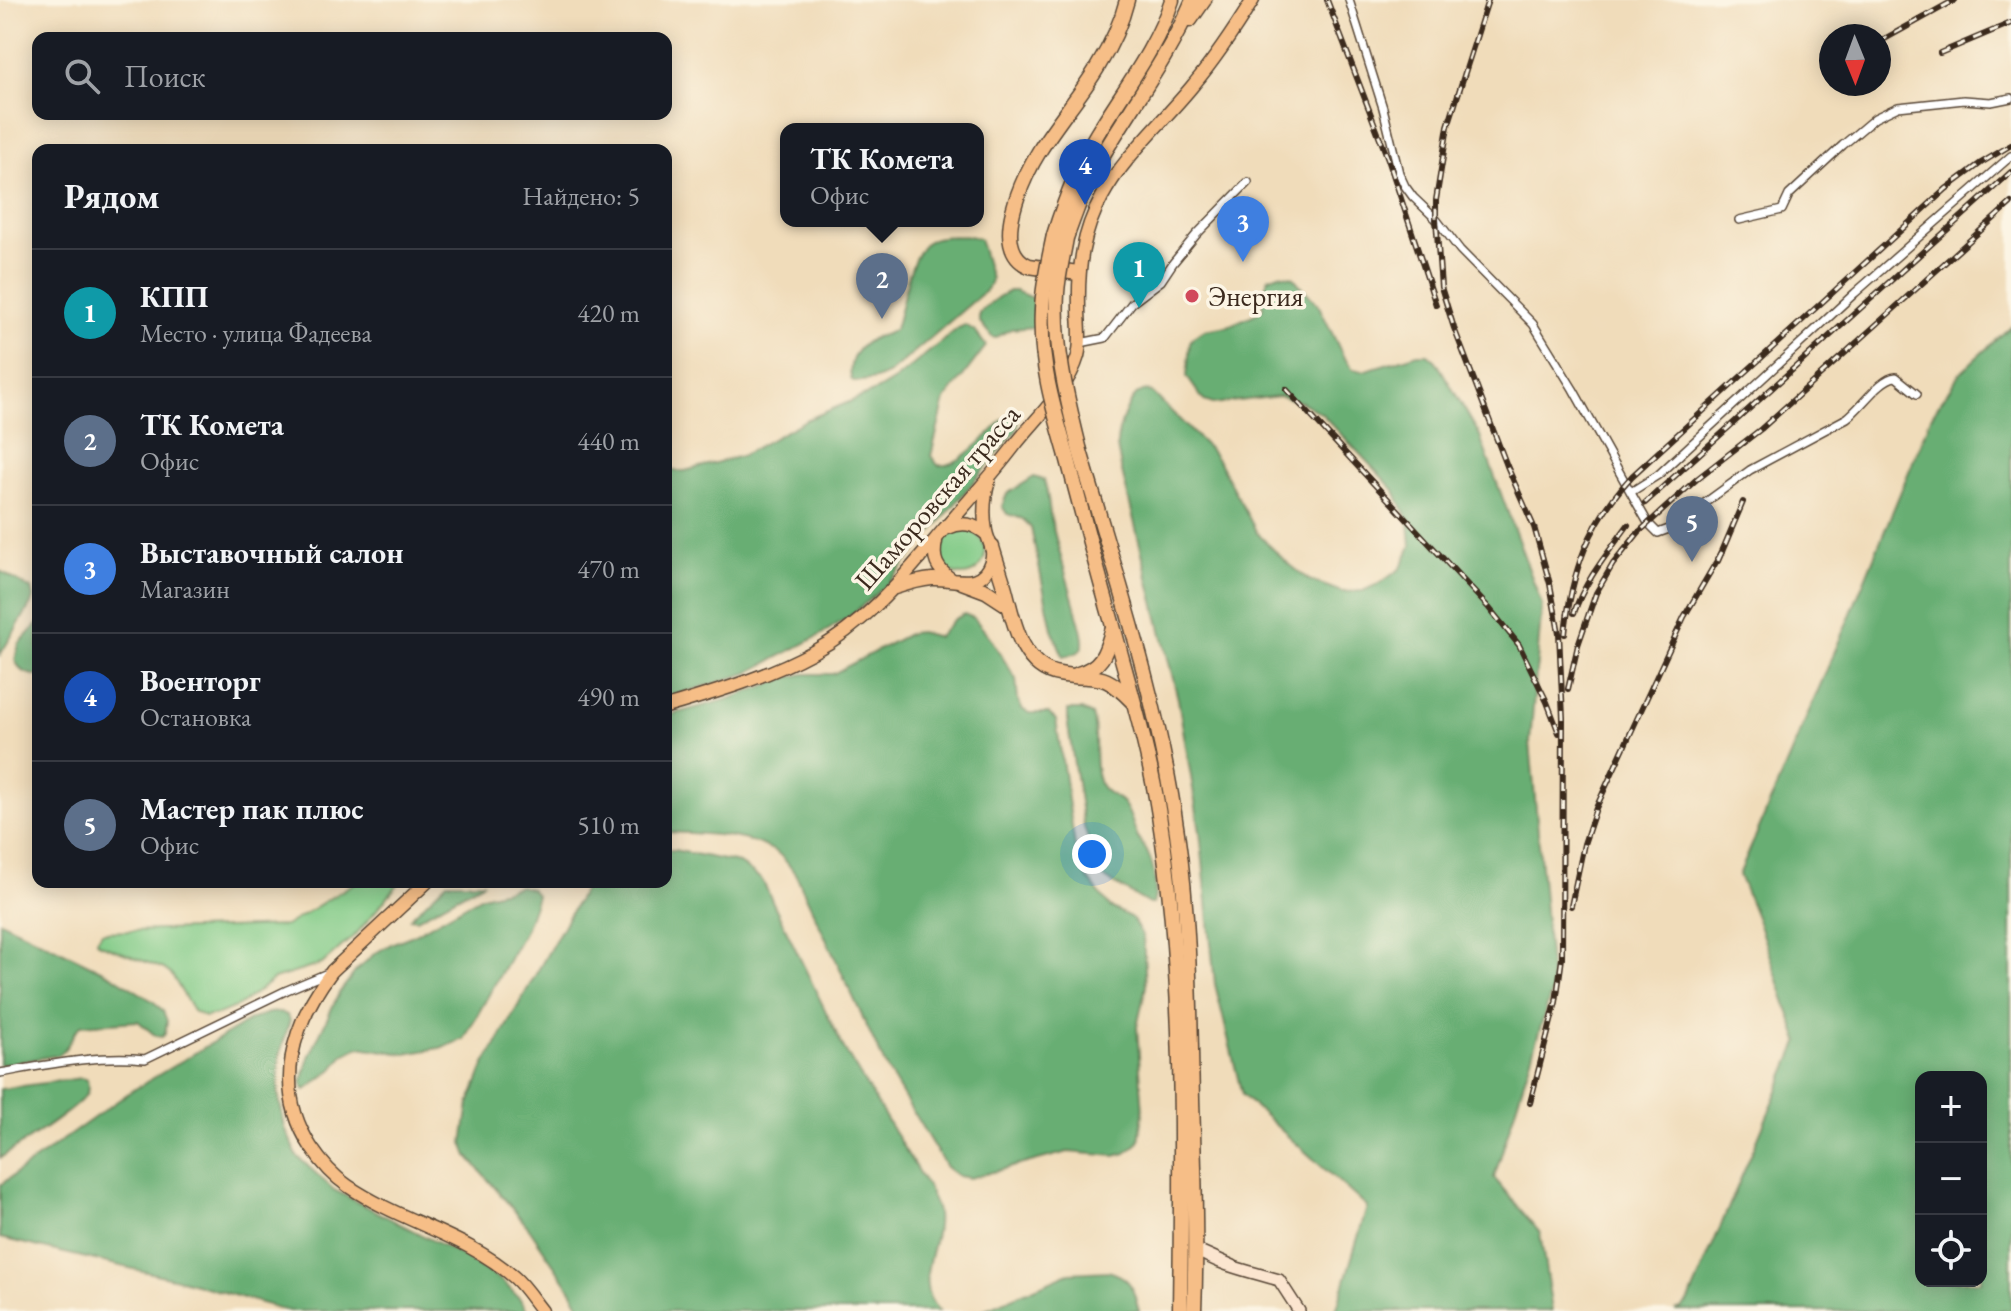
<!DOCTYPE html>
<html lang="ru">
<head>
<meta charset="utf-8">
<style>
	body { margin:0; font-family:"EB Garamond",serif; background:#242831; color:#f1f3f6 }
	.controls { position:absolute; right:24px; bottom:24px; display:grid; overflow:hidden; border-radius:16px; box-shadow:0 4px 20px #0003 }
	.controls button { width:72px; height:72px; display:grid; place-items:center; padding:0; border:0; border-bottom:2px solid #363941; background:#171b24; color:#f1f3f6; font:40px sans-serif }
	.compass { position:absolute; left:1819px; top:24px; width:72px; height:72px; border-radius:50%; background:#171b24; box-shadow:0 4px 20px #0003; rotate:179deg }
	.you { position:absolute; left:1092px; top:854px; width:28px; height:28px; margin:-20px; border:6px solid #fff; border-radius:50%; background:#1a73e8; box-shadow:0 0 0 12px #1a73e833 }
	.badge { display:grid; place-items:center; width:52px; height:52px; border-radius:50%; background:#0f766e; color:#fff; font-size:26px; font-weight:700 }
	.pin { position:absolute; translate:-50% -66px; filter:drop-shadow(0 2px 4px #0008) }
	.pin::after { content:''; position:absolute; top:42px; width:28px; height:24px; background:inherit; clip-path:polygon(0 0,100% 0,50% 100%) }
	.popup { position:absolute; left:780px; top:123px; width:204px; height:104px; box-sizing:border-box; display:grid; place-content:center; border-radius:16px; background:#171b24; filter:drop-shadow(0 2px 6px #0005); font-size:26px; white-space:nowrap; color:#9ea1a6 }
	.popup b { font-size:30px; color:#f1f3f6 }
	.popup::after { content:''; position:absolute; left:50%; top:100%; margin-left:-16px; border:16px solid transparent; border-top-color:#171b24 }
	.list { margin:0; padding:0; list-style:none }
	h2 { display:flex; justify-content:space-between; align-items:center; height:104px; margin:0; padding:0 32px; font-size:34px }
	h2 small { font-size:26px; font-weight:400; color:#9ea1a6 }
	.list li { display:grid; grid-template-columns:52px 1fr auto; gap:24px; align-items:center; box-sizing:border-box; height:128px; padding:0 32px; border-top:2px solid #363941 }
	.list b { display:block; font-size:30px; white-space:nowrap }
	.list p { margin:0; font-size:26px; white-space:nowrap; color:#9ea1a6 }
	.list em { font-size:26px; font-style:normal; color:#9ea1a6 }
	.icon { flex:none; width:44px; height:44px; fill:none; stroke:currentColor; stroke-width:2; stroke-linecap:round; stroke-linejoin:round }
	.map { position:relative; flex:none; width:2011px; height:1311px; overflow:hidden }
	.search { position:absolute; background:#171b24; box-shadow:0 4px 20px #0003; left:32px; top:32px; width:640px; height:88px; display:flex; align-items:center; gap:20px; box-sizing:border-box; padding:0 28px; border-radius:16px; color:#9ea1a6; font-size:30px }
	.panel { position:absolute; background:#171b24; box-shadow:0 4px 20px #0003; left:32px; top:144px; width:640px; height:744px; border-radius:16px }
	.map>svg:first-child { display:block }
	.green { fill:#80ca86; stroke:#5e7a52; stroke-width:2 }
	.forest { fill:#68ae73; stroke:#526c48; stroke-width:2; fill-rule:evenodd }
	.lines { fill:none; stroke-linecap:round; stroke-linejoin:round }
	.street-casing { stroke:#564535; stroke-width:10 }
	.secondary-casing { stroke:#564535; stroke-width:14 }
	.primary-casing { stroke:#564535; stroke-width:15 }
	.highway-casing { stroke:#564535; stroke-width:17 }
	.street { stroke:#fff; stroke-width:7 }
	.secondary { stroke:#fbe5cf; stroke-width:11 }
	.primary { stroke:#f6be87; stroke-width:12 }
	.highway { stroke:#f6be87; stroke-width:14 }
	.rail-casing { stroke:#3b2a1e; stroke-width:6 }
	.rail { stroke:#fcf5e5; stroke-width:3; stroke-dasharray:9; stroke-linecap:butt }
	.highway-bridge-casing { stroke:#564535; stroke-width:17; stroke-linecap:butt }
	.highway-bridge { stroke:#f6be87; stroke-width:14 }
	.poi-dot { fill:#d1495b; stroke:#fcf5e5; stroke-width:3 }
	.labels { text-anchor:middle; stroke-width:7; stroke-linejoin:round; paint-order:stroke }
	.poi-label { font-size:28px; fill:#3b2a1e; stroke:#fcf5e5; text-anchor:start }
	.street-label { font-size:28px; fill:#3b2a1e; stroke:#fcf5e5 }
</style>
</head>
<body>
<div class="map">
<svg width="2011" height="1311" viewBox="0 0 2011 1311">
	<rect width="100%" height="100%" fill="#fcf5e5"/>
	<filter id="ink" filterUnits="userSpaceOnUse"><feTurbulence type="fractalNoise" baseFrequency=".0125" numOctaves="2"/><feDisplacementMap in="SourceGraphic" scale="16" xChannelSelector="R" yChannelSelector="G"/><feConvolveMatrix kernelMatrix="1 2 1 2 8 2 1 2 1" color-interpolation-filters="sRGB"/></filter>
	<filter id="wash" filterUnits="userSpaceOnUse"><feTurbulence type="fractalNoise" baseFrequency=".006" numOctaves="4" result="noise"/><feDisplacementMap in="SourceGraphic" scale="32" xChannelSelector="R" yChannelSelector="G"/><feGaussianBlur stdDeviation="1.8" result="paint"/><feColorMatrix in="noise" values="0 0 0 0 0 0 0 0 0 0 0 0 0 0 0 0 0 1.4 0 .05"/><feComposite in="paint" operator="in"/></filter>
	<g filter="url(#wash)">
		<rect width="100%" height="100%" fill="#f0dcba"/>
		<g class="green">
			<circle cx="962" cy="552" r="23"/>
			<path d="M356,882H400L358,932L322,964L274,979L240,1005L216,1015L204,1017L193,1011L172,975L164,969L98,943L97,940L102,932L285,926Z"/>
		</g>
		<g class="forest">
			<path d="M968,236L979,238L991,279L990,284L985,291L890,373L876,379L855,382L851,379C848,359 858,345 876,337C884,335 888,334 895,329C903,306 908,253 930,240C939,235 957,237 968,236Z"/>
			<path d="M1279,274L1293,277L1319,306L1343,356L1353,369L1363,371L1418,354H1428L1436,361L1479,434L1542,605L1530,742L1552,990L1494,1178L1540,1233L1552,1311H1336L1367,1207L1242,1095L1215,984L1200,831L1178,699L1121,468C1120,460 1117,451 1117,443C1118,429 1128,398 1141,392C1146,389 1148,391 1153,393L1209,449L1220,464L1257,533L1284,560L1309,580L1342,592L1363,591L1382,582L1401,568L1411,546L1409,522L1395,491L1321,413L1301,402L1280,396L1213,404L1204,401L1187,377L1190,342L1193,337L1205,330L1228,326L1260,312L1263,308L1262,297L1268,278Z"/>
			<path d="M1009,291H1015L1037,300V324L1034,327L1011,329L995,338L992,337L979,321V313L998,297Z"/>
			<path d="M965,325L975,331L986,346L945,400L931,456L938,465C959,469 989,433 1004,419L1011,418L1016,419L1018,423L1017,430L888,584L850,616L817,637L748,673L666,698V471H685L741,456L806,420L878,390L896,379L958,328Z"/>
			<path d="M2011,326V1311H1675L1681,1309L1689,1301L1799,1041L1758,922L1739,875L1849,618L1932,415L1961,372ZM1921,1077H1981V1281H1921Z"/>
			<path d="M1034,477L1044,480C1049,494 1048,509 1052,523C1059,554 1069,583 1077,614C1079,622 1084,636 1083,644C1082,654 1071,655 1063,656L1052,629L1031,528L1023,519L1007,514L1002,506L1007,494Z"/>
			<path d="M0,571L31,589L33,597L31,604L0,655Z"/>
			<path d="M964,614L974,618L989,636L1016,679L1018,700L1022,709L1029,713H1048L1056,720L1078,866L1110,907L1132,918L1143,937L1146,986L1137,1027L1143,1113L1139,1142L1126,1153L1115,1156L1068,1152L970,1178L958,1176L946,1167L887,1069L796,875C791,868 784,857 776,852C745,833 702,834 666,832V716L729,699L786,678L804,674H833L910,633L920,632L938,637L953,620Z"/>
			<path d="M38,623V676C26,674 20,671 15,660L19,644Z"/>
			<path d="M1068,710H1082L1092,715C1099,738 1091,761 1100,784C1104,794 1116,795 1123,803C1131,813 1133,827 1138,838C1141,843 1146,848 1148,854C1154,867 1158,890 1153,904H1149L1103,877L1098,870L1096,860L1099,852L1098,847L1088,839L1084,827L1068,726Z"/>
			<path d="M666,850H674L739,863L762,880L844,1049L928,1188C931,1196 936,1205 937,1213C941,1247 910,1281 939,1311H583L571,1290L529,1228L468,1156L463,1143L469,1104L484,1066L588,882H666Z"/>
			<path d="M447,882H484L417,919L410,918Z"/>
			<path d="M520,886L531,889L537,896L525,930L464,1039L445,1047L405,1054L359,1047L344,1055L333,1069L306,1090L303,1088L302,1083L309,1057L339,993L356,971L374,954L393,943L411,936L482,896Z"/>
			<path d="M0,921L111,975L154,1002L163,1011L167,1021L165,1034L162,1037L156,1036L138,1021L81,1025C71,1034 70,1047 59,1055L0,1065Z"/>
			<path d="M280,1012L287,1015L290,1020L280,1054L278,1093L285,1128L297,1156L334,1190L459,1254L502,1281L520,1299L528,1311H289L181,1280L0,1238V1185L130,1092L250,1020L268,1013Z"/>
			<path d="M81,1078L87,1080C88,1086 89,1087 87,1093C78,1109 18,1146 0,1158V1089Z"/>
			<path d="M1108,1271C1133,1278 1132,1288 1139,1311H981L1069,1273Z"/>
		</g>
	</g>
	<g filter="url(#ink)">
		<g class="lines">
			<g class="street-casing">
				<g id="street">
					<path d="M1349,0L1383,108L1399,173L1405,186L1413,197L1436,219L1460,250L1533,324L1573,389L1635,500L1648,523L1658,533L1669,529L1750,470L1847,418C1861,408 1880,378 1896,377L1917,394"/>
					<path d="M1739,220L1782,210L1789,195L1843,145L1875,118L1898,107L1964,100L1991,102L2011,98"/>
					<path d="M1080,343L1105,338L1132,303L1161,281L1173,263L1196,235L1248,182"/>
					<path d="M1631,492L1658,475L1855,293L2011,156"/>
					<path d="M0,1073C46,1065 98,1054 145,1059L287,990L330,972"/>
				</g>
			</g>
			<g class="secondary-casing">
				<path id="secondary" d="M1233,1266L1197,1250C1220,1266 1253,1272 1279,1280L1299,1311"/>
			</g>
			<g class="primary-casing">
				<g id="primary">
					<path d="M948,528C963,521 974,524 986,534"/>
					<path d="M936,542C932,559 937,569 951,579"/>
					<path d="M895,588C907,584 919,580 932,579C954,578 982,591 991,561C995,549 988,542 986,531C983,514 984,497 989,481"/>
					<path d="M666,707C716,692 767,677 813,652C868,623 906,574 945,528C969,501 993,474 1015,445C1036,418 1068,390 1078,356C1082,341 1079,323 1079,308C1078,268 1082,233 1102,197C1123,157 1165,120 1194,84C1216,58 1235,29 1253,0"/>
					<path d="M427,882L332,971C292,1024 272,1087 311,1147C321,1162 333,1176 348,1186C401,1222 467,1235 515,1278C525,1287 533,1300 542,1311"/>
				</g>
			</g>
			<g class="highway-casing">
				<g id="highway">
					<path d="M1190,20L1204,0"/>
					<path d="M1054,235C1065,200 1078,165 1097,134C1124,89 1156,50 1172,0"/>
					<path d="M1066,238C1074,217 1081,195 1091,175C1124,116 1166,63 1193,0"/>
					<path d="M1078,273L1029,266C988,249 1024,175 1040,150C1058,121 1080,96 1097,68C1110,47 1121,24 1127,0"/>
					<path d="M1080,451C1117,577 1159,703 1177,833C1190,921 1190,1010 1192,1099C1194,1170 1197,1240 1194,1311"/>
					<path d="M1067,456C1082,513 1097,570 1113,626C1130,689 1149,751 1159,815C1185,977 1182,1147 1180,1311"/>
					<path d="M992,547C996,561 1001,575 1005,589C1013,619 1021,668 1059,674C1098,681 1101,669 1132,701"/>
					<path d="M962,582L986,591L1009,606"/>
					<path d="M1078,674C1104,666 1106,651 1113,628"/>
				</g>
			</g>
			<use href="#street" class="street"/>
			<use href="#secondary" class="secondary"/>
			<use href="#primary" class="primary"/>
			<use href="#highway" class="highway"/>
			<g class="rail-casing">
				<g id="rail">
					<path d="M1327,0L1388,159L1436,305"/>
					<path d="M1488,0L1448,126L1436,200V219L1441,287L1454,328L1507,466L1534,527L1550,584L1559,633L1563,718L1562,958L1556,1002L1530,1103"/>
					<path d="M1879,42L1955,0"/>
					<path d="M1940,53L2011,23"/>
					<path d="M1827,69L1831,67"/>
					<path d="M1286,389L1489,608L1519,645L1547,702L1559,733"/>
					<path d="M1645,503L2011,172"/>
					<path d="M1718,561L1743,502"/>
					<path d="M1574,613C1585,580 1608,553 1628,525"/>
					<path d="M1565,634C1571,572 1589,523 1632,476L1946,189L1981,163L2011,145"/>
					<path d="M1568,689L1578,645L1596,593L1613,564L1639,532L1698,478L1761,429L2011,203"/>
					<path d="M1571,906L1584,844L1596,808L1684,617L1722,552"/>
				</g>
			</g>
			<use href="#rail" class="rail"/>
			<g class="highway-bridge-casing">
				<g id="highway-bridge">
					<path d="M1054,235C1049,260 1043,284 1042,309C1039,360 1053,408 1067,456"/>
					<path d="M1066,238C1063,256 1058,275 1057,293C1054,348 1067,398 1080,451"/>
				</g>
			</g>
			<use href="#highway-bridge" class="highway-bridge"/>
		</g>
	</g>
	<circle class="poi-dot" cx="1192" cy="296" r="8"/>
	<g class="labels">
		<g class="poi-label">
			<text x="1208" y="306">Энергия</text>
		</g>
		<g class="street-label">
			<text transform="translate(937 497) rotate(-49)" y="10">Шаморовская трасса</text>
		</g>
	</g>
</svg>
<div class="controls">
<button>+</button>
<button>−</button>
<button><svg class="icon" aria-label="locate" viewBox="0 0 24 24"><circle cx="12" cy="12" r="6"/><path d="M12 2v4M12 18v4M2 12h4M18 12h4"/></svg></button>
</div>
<svg class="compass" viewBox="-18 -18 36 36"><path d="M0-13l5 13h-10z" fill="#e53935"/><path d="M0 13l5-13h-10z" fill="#9ea1a6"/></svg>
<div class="you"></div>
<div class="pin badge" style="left:1139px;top:308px;background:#0f9aa8">1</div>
<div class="pin badge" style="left:882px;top:319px;background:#5c6f8a">2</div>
<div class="popup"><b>ТК Комета</b>Офис</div>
<div class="pin badge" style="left:1243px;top:262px;background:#3f7fe0">3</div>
<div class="pin badge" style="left:1085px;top:205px;background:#1a4fb4">4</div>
<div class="pin badge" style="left:1692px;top:562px;background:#5c6f8a">5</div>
<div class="search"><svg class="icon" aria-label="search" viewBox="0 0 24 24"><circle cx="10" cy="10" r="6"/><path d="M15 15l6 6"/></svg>Поиск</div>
<section class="panel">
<h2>Рядом<small>Найдено: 5</small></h2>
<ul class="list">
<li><span class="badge" style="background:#0f9aa8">1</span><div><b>КПП</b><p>Место · улица Фадеева</p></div><em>420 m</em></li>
<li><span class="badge" style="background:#5c6f8a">2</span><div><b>ТК Комета</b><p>Офис</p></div><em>440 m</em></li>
<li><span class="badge" style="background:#3f7fe0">3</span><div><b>Выставочный салон</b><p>Магазин</p></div><em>470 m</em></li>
<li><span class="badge" style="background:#1a4fb4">4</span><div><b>Военторг</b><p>Остановка</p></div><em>490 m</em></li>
<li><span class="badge" style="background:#5c6f8a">5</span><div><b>Мастер пак плюс</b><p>Офис</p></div><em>510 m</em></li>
</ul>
</section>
</div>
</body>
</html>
